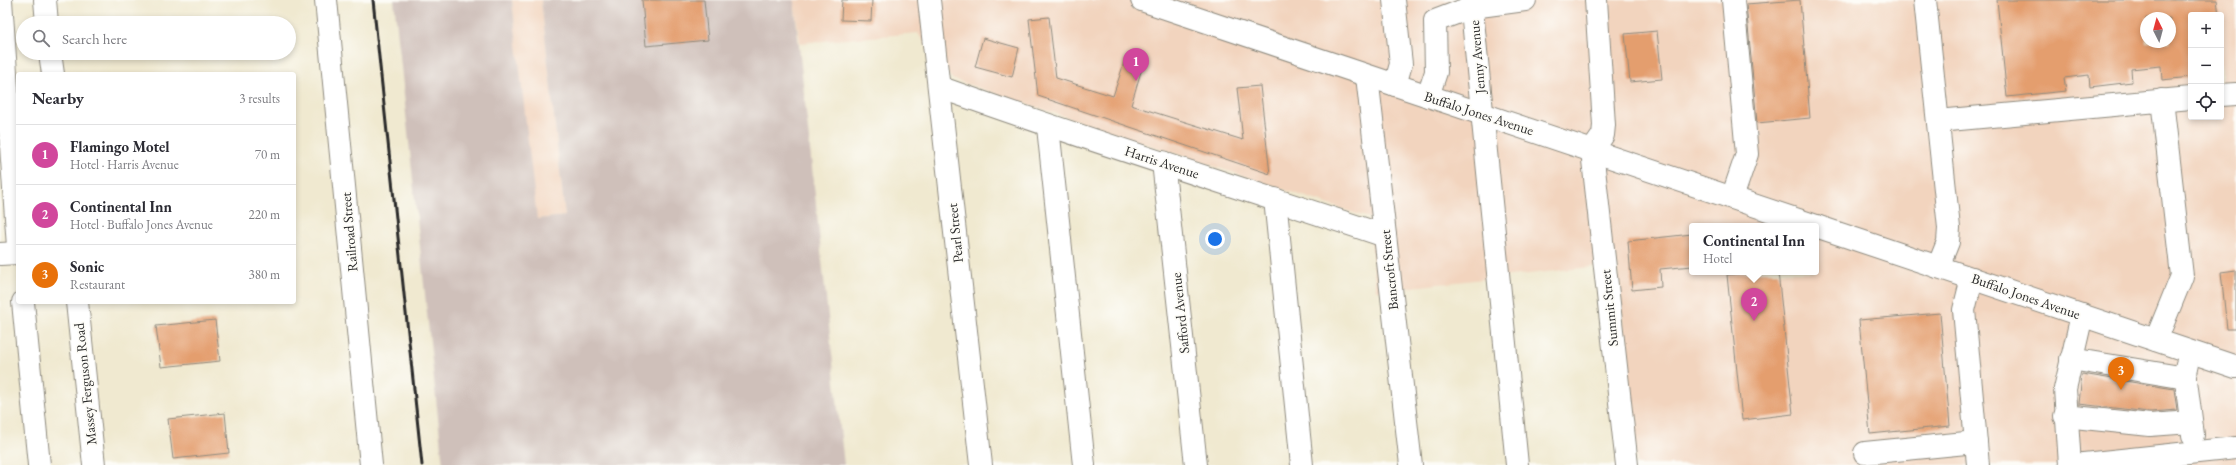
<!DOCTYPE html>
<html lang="en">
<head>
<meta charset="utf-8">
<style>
	body { margin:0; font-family:"EB Garamond",serif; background:#f7f7f7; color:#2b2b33 }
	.controls { position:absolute; right:12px; top:12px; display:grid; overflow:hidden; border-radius:4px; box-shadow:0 2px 6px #0003 }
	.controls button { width:36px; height:36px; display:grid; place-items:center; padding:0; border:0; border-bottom:1px solid #e1e1e2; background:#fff; color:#2b2b33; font:20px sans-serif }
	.compass { position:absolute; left:2140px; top:12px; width:36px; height:36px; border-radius:50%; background:#fff; box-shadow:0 2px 6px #0003; rotate:354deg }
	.you { position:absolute; left:1215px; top:239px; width:14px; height:14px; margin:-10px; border:3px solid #fff; border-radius:50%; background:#1a73e8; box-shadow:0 0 0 6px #1a73e833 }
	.badge { display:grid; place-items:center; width:26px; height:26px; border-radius:50%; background:#db2777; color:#fff; font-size:13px; font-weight:700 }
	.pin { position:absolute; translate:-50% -33px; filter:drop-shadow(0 1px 2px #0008) }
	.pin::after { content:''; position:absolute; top:21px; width:14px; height:12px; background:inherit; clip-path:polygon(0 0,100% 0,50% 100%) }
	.popup { position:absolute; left:1689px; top:223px; width:130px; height:52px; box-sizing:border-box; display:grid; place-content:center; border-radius:4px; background:#fff; filter:drop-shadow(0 1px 3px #0005); font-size:13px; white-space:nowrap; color:#7c7c81 }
	.popup b { font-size:15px; color:#2b2b33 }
	.popup::after { content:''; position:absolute; left:50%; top:100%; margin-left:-8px; border:8px solid transparent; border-top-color:#fff }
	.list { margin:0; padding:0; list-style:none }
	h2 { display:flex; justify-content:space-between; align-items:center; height:52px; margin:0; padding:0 16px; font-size:17px }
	h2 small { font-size:13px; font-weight:400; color:#7c7c81 }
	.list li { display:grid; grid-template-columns:26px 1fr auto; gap:12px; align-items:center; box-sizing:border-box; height:60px; padding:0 16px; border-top:1px solid #e1e1e2 }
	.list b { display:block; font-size:15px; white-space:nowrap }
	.list p { margin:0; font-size:13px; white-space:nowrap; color:#7c7c81 }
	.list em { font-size:13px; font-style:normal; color:#7c7c81 }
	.icon { flex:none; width:22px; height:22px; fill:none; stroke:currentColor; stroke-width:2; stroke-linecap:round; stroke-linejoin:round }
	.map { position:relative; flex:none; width:2236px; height:465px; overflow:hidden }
	.search { position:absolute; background:#fff; box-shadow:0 2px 6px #0003; left:16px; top:16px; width:280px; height:44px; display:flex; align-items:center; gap:10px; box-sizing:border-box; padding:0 14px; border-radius:22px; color:#7c7c81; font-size:15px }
	.panel { position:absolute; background:#fff; box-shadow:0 2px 6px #0003; left:16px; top:72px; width:280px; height:232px; border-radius:4px }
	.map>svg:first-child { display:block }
	.built { fill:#f2d4be; fill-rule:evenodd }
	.industrial { fill:#cfc0ba }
	.building { fill:#e49e6e; fill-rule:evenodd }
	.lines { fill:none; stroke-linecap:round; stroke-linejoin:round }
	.minor-casing { stroke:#8e8a7e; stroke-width:24 }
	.major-casing { stroke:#8e8a7e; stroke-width:24 }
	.minor { stroke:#fff; stroke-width:22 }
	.major { stroke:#fff; stroke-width:22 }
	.rail { stroke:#2b2b2b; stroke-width:3 }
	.labels { text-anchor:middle; stroke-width:3.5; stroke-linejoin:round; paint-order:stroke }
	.street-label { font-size:14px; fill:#2b2b2b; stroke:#fdfcf7 }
</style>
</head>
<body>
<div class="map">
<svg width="2236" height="465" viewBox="0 0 2236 465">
	<rect width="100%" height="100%" fill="#fdfcf7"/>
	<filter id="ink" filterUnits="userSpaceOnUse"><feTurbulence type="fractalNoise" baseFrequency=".025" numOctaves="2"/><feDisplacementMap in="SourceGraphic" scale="8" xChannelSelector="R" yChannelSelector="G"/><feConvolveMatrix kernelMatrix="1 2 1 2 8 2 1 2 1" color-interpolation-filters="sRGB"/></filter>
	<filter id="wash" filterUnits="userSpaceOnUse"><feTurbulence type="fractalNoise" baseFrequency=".012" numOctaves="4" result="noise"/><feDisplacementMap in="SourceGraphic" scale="16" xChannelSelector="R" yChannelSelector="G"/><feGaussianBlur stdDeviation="0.9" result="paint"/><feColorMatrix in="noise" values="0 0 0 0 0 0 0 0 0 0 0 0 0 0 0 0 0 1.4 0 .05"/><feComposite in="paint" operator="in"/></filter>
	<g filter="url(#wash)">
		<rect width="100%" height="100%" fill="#f0e9d0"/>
		<g class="built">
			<path d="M512,0H541L565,216L536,219Z"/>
			<path d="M794,0H2236V465H1637L1617,264L1376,291L1369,218L952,79L918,33L800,43ZM2191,15H2221V117H2191ZM2146,18H2170V42H2146ZM1692,226H1816V272H1692Z"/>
		</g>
		<path class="industrial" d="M394,0H512L537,219L565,216L541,0H794L844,465H443Z"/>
		<g id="blocks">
			<g class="building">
				<path d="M642,0H704L708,40L646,46Z"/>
				<path d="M842,0H872L871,21L841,20Z"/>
				<path d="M1800,0L1810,118L1757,123L1746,4Z"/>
				<path d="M1997,0H2217L2219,15H2191V77L2162,80L2161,66L2131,69L2132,82L2090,87L2089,75L2064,78L2066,91L2007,97ZM2146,18H2170V42H2146Z"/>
				<path d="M1049,17L1056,78L1113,96L1125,60L1143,65L1131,105L1243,140L1237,88L1260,86L1270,174L1038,96L1029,19Z"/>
				<path d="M1657,31L1662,79L1630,82L1625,34Z"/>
				<path d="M983,38L1019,48L1012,77L975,67Z"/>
				<path d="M1692,234V266L1660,269L1661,287L1632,290L1628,241Z"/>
				<path d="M2236,270V329H2227L2221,272Z"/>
				<path d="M1752,272H1778L1793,414L1742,420L1727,275Z"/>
				<path d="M1940,313L1950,426L1870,434L1859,320Z"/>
				<path d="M215,320L220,361L161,367L156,326Z"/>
				<path d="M2082,374L2174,389L2177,410L2150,412L2079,404Z"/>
				<path d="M225,413L229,453L173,459L168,419Z"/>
			</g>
		</g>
	</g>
	<g filter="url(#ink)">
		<use href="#blocks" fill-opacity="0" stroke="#8e8a7e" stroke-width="1"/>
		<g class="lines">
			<g class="minor-casing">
				<g id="minor">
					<path d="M1,0L18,247"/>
					<path d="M45,0L47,23"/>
					<path d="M326,0L371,465"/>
					<path d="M929,0L981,465"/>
					<path d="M1394,0L1401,64L1395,85"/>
					<path d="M1471,0L1517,465"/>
					<path d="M1596,0L1604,125L1603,135L1592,151L1627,465"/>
					<path d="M1925,0L1949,228L1948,242L1938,267"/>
					<path d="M50,53L53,74"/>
					<path d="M1367,76L1411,465"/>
					<path d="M939,87C1086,140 1236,186 1385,236"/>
					<path d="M2221,95L2236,94"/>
					<path d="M1428,96L1436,72L1435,21L1472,7L1525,0"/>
					<path d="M1938,121L2191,98"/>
					<path d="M1048,127L1084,465"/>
					<path d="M1163,162L1196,465"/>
					<path d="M1732,198L1747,154L1733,0"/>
					<path d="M1275,199L1302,465"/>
					<path d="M0,254L18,253"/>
					<path d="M1972,278L1964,310L1978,465"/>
					<path d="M23,302L39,465"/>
					<path d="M77,302L94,465"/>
					<path d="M2156,340L2182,276L2162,100"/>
					<path d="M2071,359L2186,378"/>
					<path d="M2187,364L2185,373L2193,435"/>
					<path d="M2065,416L2150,425L2191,422"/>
					<path d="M1865,453L1976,442"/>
					<path d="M2070,465L2065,389L2082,315"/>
					<path d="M2074,465L2236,448"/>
				</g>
			</g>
			<g class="major-casing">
				<g id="major">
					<path d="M1142,0L1816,226"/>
					<path d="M1816,226L2236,367"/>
				</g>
			</g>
			<use href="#minor" class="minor"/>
			<use href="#major" class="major"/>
			<path class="rail" d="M373,0L422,465"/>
		</g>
	</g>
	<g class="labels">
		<g class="street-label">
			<text transform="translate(1477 57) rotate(-95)" y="5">Jenny Avenue</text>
			<text transform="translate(1479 113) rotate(18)" y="5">Buffalo Jones Avenue</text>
			<text transform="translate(1162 162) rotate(18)" y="5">Harris Avenue</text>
			<text transform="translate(349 232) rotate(-95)" y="5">Railroad Street</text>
			<text transform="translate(955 233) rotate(-96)" y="5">Pearl Street</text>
			<text transform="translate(1389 270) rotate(-96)" y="5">Bancroft Street</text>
			<text transform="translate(2026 296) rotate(19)" y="5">Buffalo Jones Avenue</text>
			<text transform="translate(1609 308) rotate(-96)" y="5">Summit Street</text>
			<text transform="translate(1180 313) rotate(-96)" y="5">Safford Avenue</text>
			<text transform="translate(85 384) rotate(-96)" y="5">Massey Ferguson Road</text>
		</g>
	</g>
</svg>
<div class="controls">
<button>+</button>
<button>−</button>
<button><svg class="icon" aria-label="locate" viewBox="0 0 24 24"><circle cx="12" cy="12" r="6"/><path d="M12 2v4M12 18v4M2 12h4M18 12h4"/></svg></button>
</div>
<svg class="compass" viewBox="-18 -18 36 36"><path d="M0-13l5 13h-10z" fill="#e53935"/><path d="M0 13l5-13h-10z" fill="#7c7c81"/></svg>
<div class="you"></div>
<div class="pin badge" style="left:1136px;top:81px;background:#d1479c">1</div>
<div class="pin badge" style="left:1754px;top:321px;background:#d1479c">2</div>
<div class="popup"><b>Continental Inn</b>Hotel</div>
<div class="pin badge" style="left:2121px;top:390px;background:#e8710a">3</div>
<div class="search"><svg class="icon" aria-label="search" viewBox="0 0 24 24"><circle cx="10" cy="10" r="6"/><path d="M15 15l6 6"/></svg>Search here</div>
<section class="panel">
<h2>Nearby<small>3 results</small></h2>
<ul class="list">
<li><span class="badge" style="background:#d1479c">1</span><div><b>Flamingo Motel</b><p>Hotel · Harris Avenue</p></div><em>70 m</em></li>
<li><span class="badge" style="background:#d1479c">2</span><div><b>Continental Inn</b><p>Hotel · Buffalo Jones Avenue</p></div><em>220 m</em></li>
<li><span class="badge" style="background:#e8710a">3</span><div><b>Sonic</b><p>Restaurant</p></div><em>380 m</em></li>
</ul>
</section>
</div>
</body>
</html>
